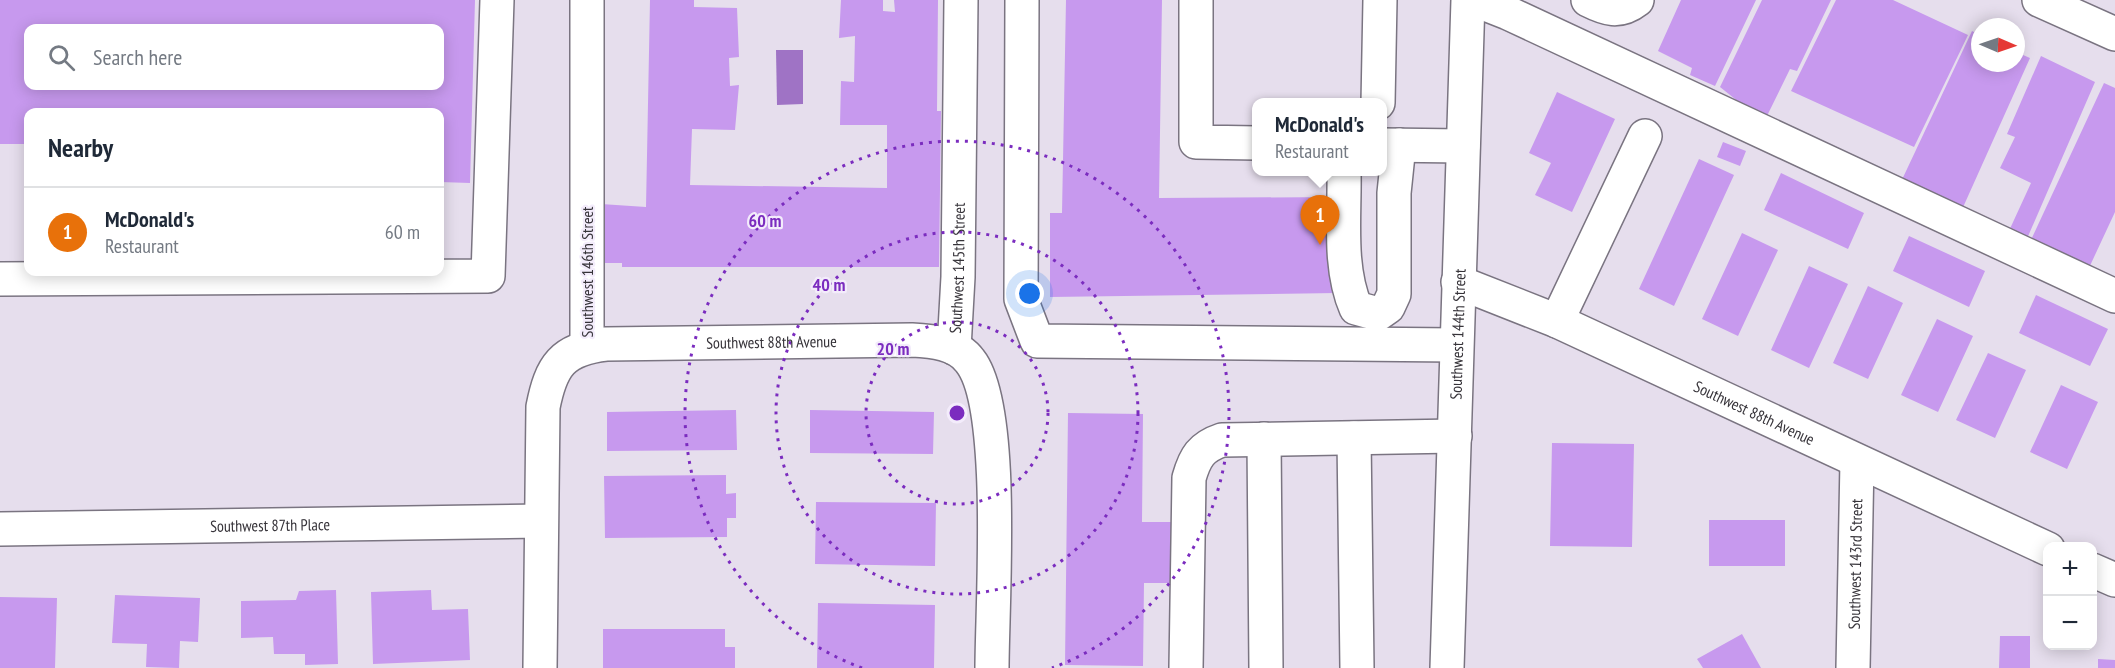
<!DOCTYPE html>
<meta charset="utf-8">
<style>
body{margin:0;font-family:"PT Sans Narrow",sans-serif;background:#f2f2f3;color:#1f2937}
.controls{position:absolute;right:18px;bottom:18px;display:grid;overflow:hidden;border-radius:12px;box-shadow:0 3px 15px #0003}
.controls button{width:54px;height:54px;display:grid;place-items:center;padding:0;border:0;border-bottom:2px solid #e0e1e3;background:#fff;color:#1f2937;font:30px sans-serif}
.compass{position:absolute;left:1971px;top:18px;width:54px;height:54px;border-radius:50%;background:#fff;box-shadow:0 3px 15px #0003;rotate:92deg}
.you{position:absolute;left:1030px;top:294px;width:21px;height:21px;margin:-15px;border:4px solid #fff;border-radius:50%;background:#1a73e8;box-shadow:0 0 0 9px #1a73e833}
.badge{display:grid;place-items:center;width:39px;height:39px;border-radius:50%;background:#2563eb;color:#fff;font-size:20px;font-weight:700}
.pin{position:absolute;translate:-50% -50px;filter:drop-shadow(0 2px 3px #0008)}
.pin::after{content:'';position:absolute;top:32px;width:21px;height:18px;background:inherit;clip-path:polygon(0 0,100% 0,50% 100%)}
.popup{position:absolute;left:1252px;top:98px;width:135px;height:78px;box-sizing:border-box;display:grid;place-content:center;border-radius:12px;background:#fff;filter:drop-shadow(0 2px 4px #0005);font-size:20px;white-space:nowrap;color:#747a83}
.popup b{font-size:22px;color:#1f2937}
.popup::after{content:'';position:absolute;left:50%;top:100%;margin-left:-12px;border:12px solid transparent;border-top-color:#fff}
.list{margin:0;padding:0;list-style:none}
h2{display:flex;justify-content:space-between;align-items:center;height:78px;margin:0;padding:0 24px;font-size:26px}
h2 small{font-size:20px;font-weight:400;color:#747a83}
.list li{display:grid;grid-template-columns:39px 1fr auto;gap:18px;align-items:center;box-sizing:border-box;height:90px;padding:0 24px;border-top:2px solid #e0e1e3}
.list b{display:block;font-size:22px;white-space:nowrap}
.list p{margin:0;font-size:20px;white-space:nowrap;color:#747a83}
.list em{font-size:20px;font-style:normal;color:#747a83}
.icon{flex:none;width:33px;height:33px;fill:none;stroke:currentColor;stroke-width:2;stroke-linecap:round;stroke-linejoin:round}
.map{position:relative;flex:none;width:2115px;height:668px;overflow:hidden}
.search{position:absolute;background:#fff;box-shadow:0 3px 15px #0003;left:24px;top:24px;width:420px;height:66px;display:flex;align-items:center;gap:15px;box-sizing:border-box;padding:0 21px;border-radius:12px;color:#747a83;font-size:22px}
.panel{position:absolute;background:#fff;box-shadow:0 3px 15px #0003;left:24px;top:108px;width:420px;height:168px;border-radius:12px}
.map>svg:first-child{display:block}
</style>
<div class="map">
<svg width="2115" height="668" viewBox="0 0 2115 668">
<rect width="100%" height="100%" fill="#e6deed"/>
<path fill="#9f73c5" d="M776,50H803V104L777,105Z"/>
<path fill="#c799ee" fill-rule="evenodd" d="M0,0H475L470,183L440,182V112H28V144H0ZM28,28H440V86H28Z
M650,0H694V7L737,8L739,57L729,58L730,86L739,85L735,130L692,129L690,185L887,188V125H840L841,81L854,82L855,36L839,38L841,0H883V11L895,12L894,0H938L937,111H941L939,267H622V263H600L601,204L646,207Z
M1066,0H1162L1159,198L1339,197L1337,293L1050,297V213H1062Z
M1681,0H1756L1715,86L1690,75L1692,68L1658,51Z
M1762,0H1831L1797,71L1790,69L1764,122L1720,87Z
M1836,0H1893L1968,35L1914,147L1791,91Z
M1972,31L1980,35V63H2016V52L2030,58L1960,214L1899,186Z
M2041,56L2095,82L2026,241L2008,233L2031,183L2000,168L2015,137L2007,134Z
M2104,83L2115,88V212L2088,270L2030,242Z
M1557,92L1615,119L1572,212L1535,195L1551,163L1529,153Z
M1723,142L1746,151L1740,166L1717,157Z
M1699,159L1734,175L1674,306L1639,289Z
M1781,173L1864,213L1848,249L1764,210Z
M1742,233L1778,250L1738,336L1702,319Z
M1909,236L1985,271L1969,307L1893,271Z
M1809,266L1848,284L1809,368L1771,350Z
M1868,286L1903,303L1868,379L1833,363Z
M2036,295L2108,329L2090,366L2019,333Z
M1937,319L1973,336L1938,412L1901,395Z
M1988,353L2026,370L1995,438L1956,420Z
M2061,385L2098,402L2067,469L2030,452Z
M736,410L737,450L607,451V412Z
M810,410L934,412L933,454L810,453Z
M1068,413L1143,414L1142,522H1180L1179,583H1144L1143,666L1065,665Z
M1552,443L1634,444L1632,547L1550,546Z
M726,475V494L736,493V518H727V537L605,538L604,476Z
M816,502L936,503L935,566L815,564Z
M1709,520H1785V566H1709Z
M336,590L338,664L305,665V654H274L273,637L241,638V601L296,600L299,591Z
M431,590L432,610L468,609L470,660L373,664L371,592Z
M115,595L200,598L198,642L180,641L179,668L146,667L147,644L112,643Z
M0,597L57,598L55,668H0Z
M818,603L935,605L934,668H817Z
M603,629H725V647H735V668H603Z
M1742,634L1761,668H1703L1697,659Z
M2000,636H2030V668H1999Z
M2098,659L2115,660V668H2098Z"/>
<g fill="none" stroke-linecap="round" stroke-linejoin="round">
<g stroke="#7a7481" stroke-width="36">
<g id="minor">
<path d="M587,0V346"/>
<path d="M1022,0L1021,299L1037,341L1456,345"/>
<path d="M1196,0V142L1257,143"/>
<path d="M1475,0L1508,13L2115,296"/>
<path d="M1588,0C1606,9 1619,14 1637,0"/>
<path d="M2039,0L2115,34"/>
<path d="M1378,103L1380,0"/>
<path d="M1383,145L1463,146"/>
<path d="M1344,172C1345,215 1338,267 1356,308L1378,314L1388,307L1394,294V193L1399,145"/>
<path d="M0,279L488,276L497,0"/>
<path id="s1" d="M1458,282L1557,321L2048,549"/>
<path d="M1557,321L1645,136"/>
<path id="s2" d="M954,348L958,277L961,0"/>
<path d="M1354,438L1357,668"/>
<path d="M1264,439L1266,668"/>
<path id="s3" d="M0,529L541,521"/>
<path d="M2092,570L2115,580"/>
<path id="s4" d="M540,668L543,407C551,366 562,349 606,344L912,340C932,341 957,343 970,361C1006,406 992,604 992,668"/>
<path d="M1186,668L1189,478C1195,457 1201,447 1222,440L1455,436"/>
<path id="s5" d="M1447,668L1468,0"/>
<path id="s6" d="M1853,668L1857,461"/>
</g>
</g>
<use href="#minor" stroke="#fff" stroke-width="33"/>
</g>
<g fill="none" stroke="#7b2cbf" stroke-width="3" stroke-dasharray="3 6">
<circle cx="957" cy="413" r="91"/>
<circle cx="957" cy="413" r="181"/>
<path d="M862 668A272 272 0 1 1 1052 668"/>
</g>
<g text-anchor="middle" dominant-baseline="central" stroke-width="4.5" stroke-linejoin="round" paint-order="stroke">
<g font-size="16" fill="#363339" stroke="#f3ecfb">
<text stroke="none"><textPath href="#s2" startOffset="80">Southwest 145th Street</textPath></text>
<text transform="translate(587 272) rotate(-90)">Southwest 146th Street</text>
<text stroke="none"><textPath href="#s5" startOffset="334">Southwest 144th Street</textPath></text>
<text stroke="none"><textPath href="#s4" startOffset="525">Southwest 88th Avenue</textPath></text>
<text stroke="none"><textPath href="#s1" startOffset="324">Southwest 88th Avenue</textPath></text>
<text stroke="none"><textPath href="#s3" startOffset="270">Southwest 87th Place</textPath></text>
<text stroke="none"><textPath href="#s6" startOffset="104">Southwest 143rd Street</textPath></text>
</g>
</g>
<circle cx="957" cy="413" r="9" fill="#7b2cbf" stroke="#f3ecfb" stroke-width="3"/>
<g font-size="18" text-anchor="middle" font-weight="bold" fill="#7b2cbf" stroke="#f3ecfb" stroke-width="4.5" stroke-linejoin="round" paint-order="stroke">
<text x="765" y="227">60 m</text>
<text x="829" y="291">40 m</text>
<text x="893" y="355">20 m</text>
</g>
</svg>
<div class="controls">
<button>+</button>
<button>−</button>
</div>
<svg class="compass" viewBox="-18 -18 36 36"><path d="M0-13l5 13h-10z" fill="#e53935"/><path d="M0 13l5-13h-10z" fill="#747a83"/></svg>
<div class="you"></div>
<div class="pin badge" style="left:1320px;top:245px;background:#e8710a">1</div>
<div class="popup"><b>McDonald's</b>Restaurant</div>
<div class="search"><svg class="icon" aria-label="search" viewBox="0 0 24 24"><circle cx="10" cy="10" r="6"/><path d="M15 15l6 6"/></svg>Search here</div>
<section class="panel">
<h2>Nearby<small></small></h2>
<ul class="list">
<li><span class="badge" style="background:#e8710a">1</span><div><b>McDonald's</b><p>Restaurant</p></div><em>60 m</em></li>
</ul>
</section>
</div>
